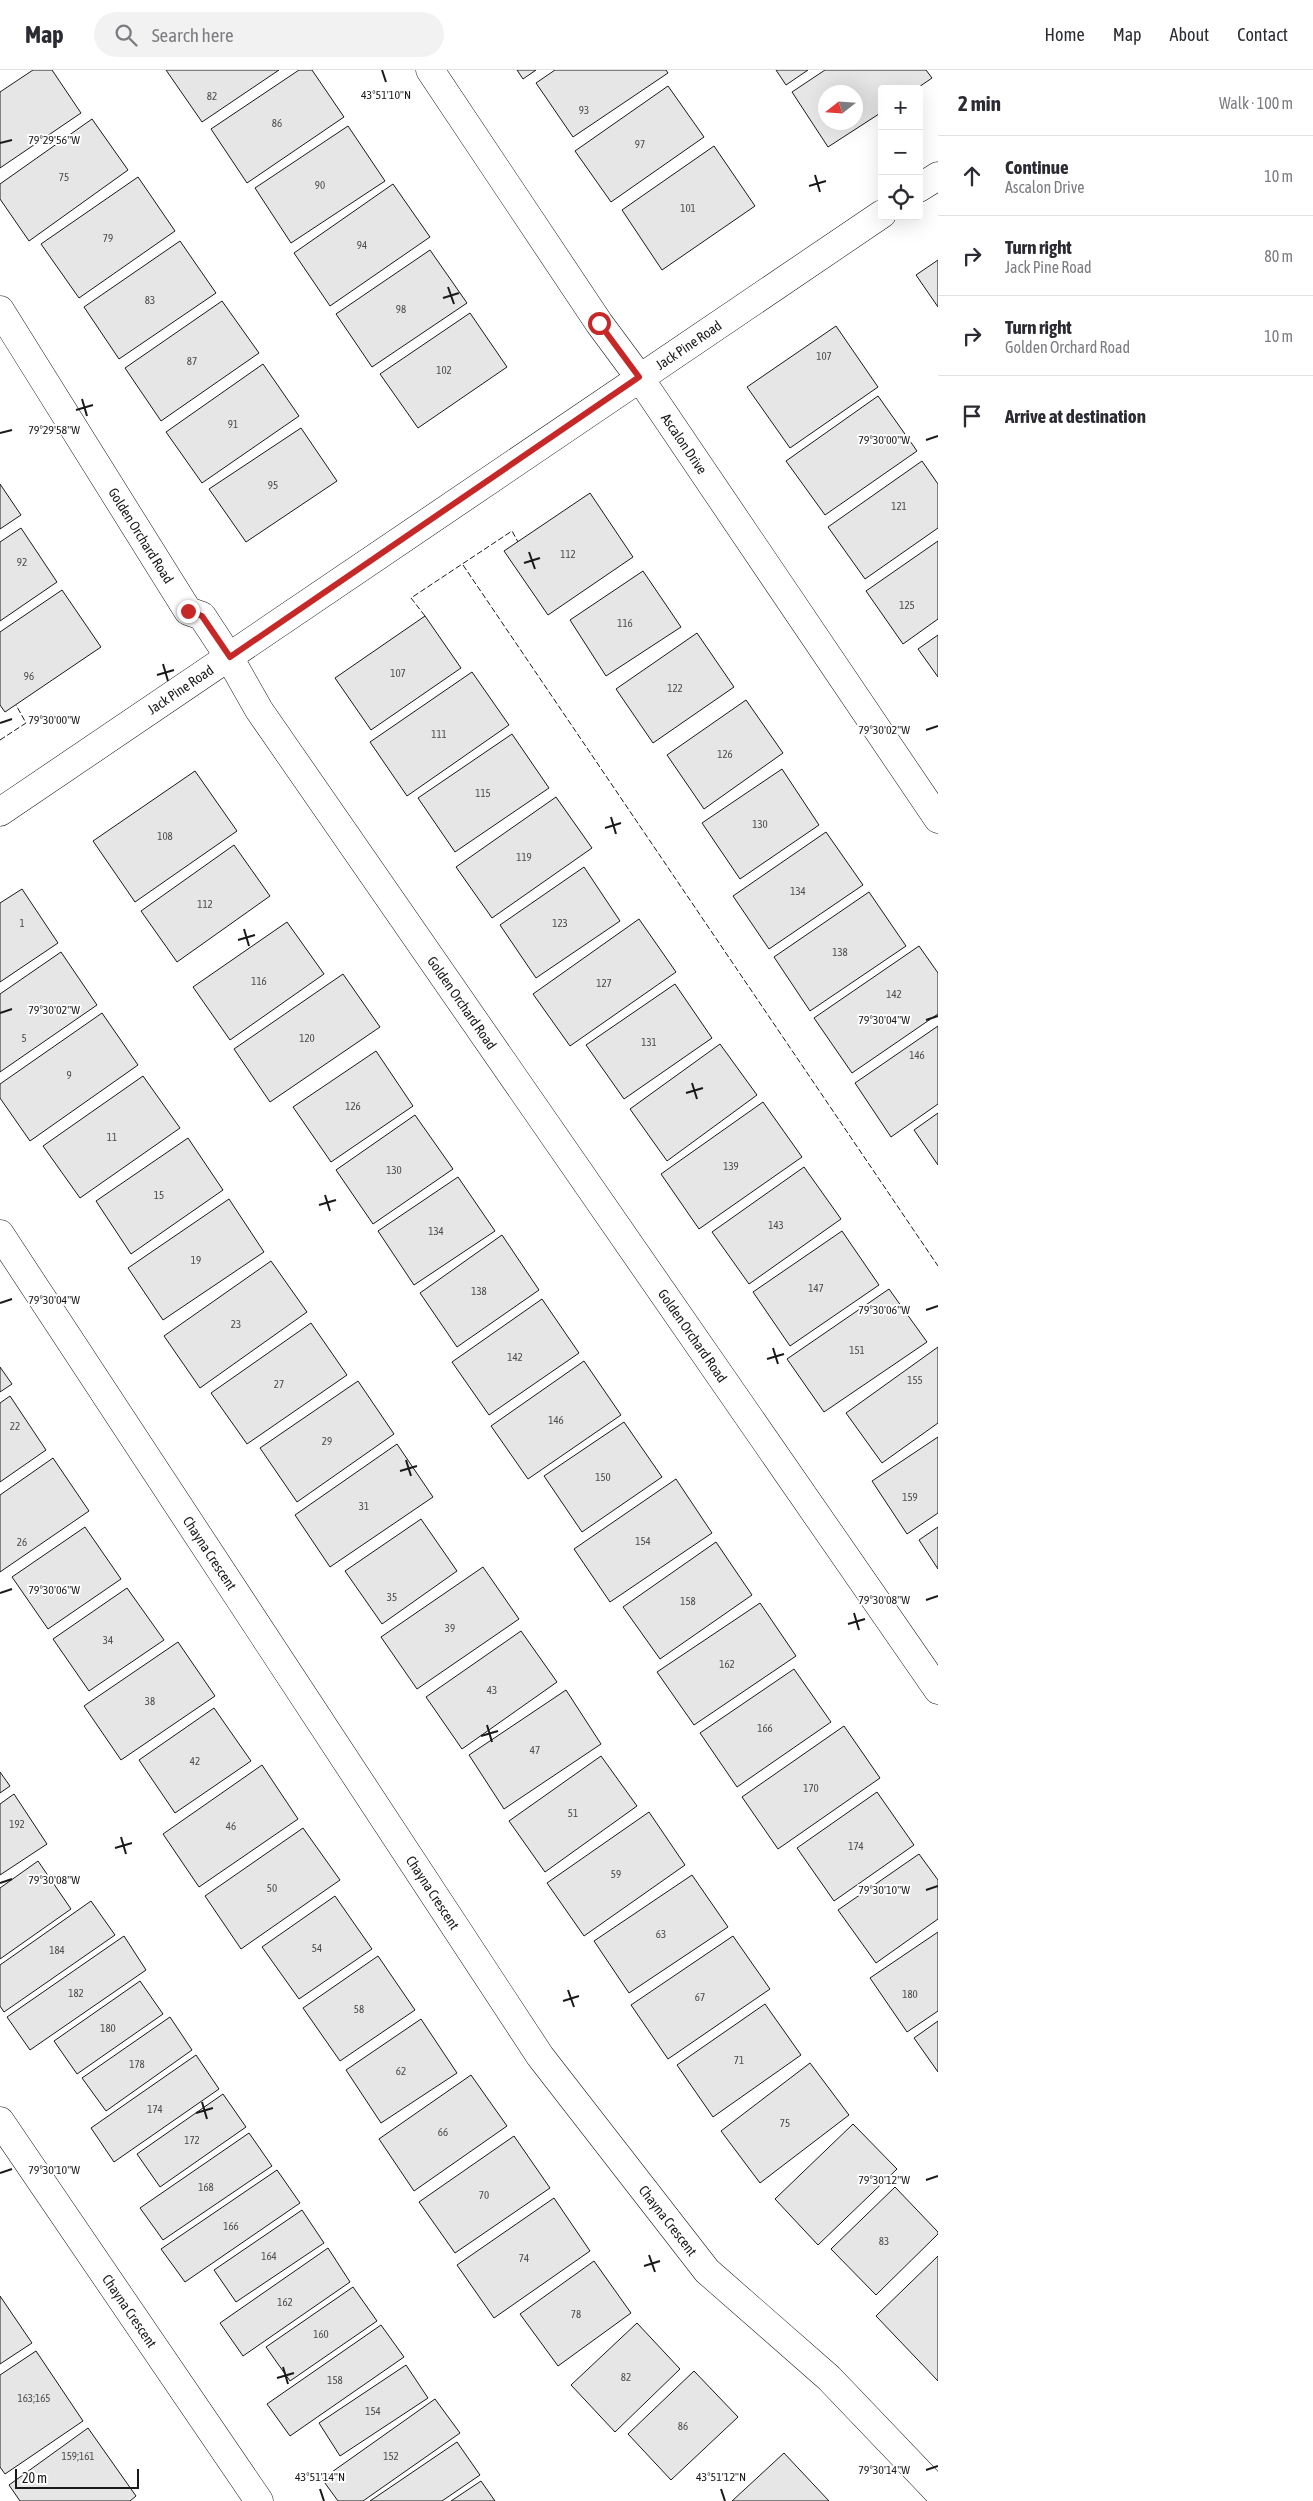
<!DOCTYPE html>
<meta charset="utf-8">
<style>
body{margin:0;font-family:"Asap Condensed",sans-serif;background:#f2f2f3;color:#2b2b33}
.controls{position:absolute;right:15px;top:15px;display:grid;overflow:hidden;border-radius:5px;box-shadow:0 5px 20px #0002}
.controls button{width:45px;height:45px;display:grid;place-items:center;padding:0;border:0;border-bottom:1px solid #e1e1e2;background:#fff;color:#2b2b33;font:25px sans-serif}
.compass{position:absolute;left:818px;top:15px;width:45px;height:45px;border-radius:50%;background:#fff;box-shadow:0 5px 20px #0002;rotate:253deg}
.scale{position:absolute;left:15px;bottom:12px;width:124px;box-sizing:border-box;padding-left:5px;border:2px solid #1a1a1a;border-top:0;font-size:14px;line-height:18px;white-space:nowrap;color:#1a1a1a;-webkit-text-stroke:4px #fff;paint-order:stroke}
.stop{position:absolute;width:15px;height:15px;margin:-11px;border:4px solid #c62828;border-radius:50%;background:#fff}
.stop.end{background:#c62828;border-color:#fff;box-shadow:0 1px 5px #0008}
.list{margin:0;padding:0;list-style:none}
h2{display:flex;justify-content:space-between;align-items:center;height:65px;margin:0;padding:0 20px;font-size:21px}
h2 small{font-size:16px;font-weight:400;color:#7c7c81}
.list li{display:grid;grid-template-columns:32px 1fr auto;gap:15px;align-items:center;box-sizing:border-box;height:80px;padding:0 20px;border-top:1px solid #e1e1e2}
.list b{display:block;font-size:19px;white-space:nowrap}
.list p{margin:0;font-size:16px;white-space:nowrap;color:#7c7c81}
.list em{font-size:16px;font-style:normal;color:#7c7c81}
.icon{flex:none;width:28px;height:28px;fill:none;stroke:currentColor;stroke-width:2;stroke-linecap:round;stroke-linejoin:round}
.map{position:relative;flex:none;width:938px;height:2431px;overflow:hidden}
header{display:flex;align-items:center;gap:30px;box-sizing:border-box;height:70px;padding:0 25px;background:#fff;border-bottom:1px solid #e1e1e2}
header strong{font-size:24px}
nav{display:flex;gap:28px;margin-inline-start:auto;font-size:18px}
.search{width:350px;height:45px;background:#f2f2f3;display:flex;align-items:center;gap:12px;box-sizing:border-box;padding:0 18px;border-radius:28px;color:#7c7c81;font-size:19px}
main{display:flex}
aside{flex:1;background:#fff}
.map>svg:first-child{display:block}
</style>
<header>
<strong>Map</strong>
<div class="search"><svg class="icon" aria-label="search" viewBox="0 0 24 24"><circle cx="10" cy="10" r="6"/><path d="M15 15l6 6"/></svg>Search here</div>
<nav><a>Home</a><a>Map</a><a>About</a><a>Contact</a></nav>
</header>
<main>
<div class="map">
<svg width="938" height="2431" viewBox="0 0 938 2431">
<rect width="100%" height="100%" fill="#fff"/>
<path fill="#e6e6e6" stroke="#1a1a1a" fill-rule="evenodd" d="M33,0H52L81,43L0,98V22Z
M166,0H279L202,52Z
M299,0H312L344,47L247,113L211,59Z
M517,0H536L523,9Z
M555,0H666L668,3L573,67L536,13Z
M776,0H808L786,15Z
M825,0H926L932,8L916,19H882V42L828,77L792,22ZM826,22H856V52H826Z
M668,16L704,67L611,132L575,81Z
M92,49L128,100L29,171L0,129V114Z
M348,56L385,111L291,173L255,118Z
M714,76L755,136L662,200L622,140Z
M138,107L175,161L79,228L41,174Z
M393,114L430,167L330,236L294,183Z
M180,171L216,223L119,289L84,237Z
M430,180L467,233L372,297L336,244Z
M938,190V237L916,205Z
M222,231L259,283L161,351L125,298Z
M470,243L507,297L418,358L380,304Z
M836,256L878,317L790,378L747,317Z
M263,294L299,346L202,413L166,362Z
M878,326L917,381L825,445L786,391Z
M301,358L337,411L246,472L209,419Z
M922,391L938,414V458L865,509L828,457Z
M0,414L21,445L0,459Z
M590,423L633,487L548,545L504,481Z
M21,458L57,512L0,551V472Z
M938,471V549L903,574L866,521Z
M643,501L681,557L606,606L570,550Z
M62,520L101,577L5,642L0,635V562Z
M425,546L461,598L371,660L335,608Z
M697,563L734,617L653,673L616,619Z
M938,565V607L918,579Z
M472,602L509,655L407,726L370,672Z
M746,630L783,683L704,739L667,685Z
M512,664L549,718L455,782L418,728Z
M782,699L819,755L740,809L702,753Z
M195,701L237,761L135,832L93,771Z
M556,727L592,778L492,848L456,797Z
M826,762L863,815L769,879L733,826Z
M234,775L270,826L177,892L141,841Z
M584,797L620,851L536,908L500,855Z
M22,819L58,873L0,912V833Z
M869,822L906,876L810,941L774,887Z
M639,849L676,902L570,976L533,924Z
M287,852L324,904L230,970L193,917Z
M919,876L938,903V944L852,1003L814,948Z
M61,882L97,935L0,1002V924Z
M343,904L380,957L270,1032L234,979Z
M675,914L712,968L624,1029L586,975Z
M102,943L138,995L30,1071L0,1028V1014Z
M938,956V1034L891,1067L855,1013Z
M720,974L757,1025L667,1091L630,1039Z
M376,981L413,1036L331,1092L293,1037Z
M143,1006L180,1058L80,1128L43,1076Z
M763,1032L802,1087L699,1159L661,1104Z
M938,1043V1095L914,1060Z
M415,1045L453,1099L373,1154L336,1100Z
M188,1068L223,1120L131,1184L96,1131Z
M804,1097L841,1149L749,1214L712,1162Z
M458,1107L495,1161L414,1215L378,1161Z
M229,1129L264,1182L163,1250L128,1198Z
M842,1161L879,1215L790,1276L753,1222Z
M502,1165L539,1220L457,1277L420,1223Z
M271,1191L307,1242L200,1318L164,1266Z
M889,1219L927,1272L824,1342L787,1289Z
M542,1229L579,1283L489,1345L452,1292Z
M311,1253L347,1305L247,1374L211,1323Z
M938,1277V1353L882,1393L846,1343Z
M584,1291L621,1345L528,1409L491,1356Z
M0,1297L12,1314L0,1322Z
M358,1311L394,1364L297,1432L260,1378Z
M10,1326L46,1380L0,1412V1333Z
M624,1352L662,1407L582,1462L544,1406Z
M938,1367V1443L907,1464L872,1411Z
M397,1374L433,1427L330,1497L295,1445Z
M53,1388L89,1441L0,1502V1425Z
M676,1409L712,1463L610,1532L574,1479Z
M421,1449L457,1501L382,1554L345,1501Z
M85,1457L121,1509L48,1559L12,1507Z
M938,1457V1499L919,1470Z
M716,1472L752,1525L660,1589L623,1537Z
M483,1497L519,1549L417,1619L381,1567Z
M127,1518L164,1570L89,1621L53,1569Z
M760,1533L796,1586L694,1655L657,1602Z
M521,1561L557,1612L462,1679L426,1627Z
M178,1572L215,1626L121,1690L84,1636Z
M794,1599L831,1652L737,1717L700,1663Z
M566,1620L601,1674L504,1739L469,1685Z
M214,1638L251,1691L175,1743L139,1690Z
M844,1656L880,1708L778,1779L742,1727Z
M601,1686L637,1736L545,1802L509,1751Z
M262,1695L298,1749L199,1817L163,1764Z
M0,1702L10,1716L0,1723Z
M877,1722L914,1775L834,1831L797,1778Z
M14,1724L47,1774L0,1805V1734Z
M649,1742L685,1795L584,1866L547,1813Z
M303,1758L340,1810L241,1879L205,1826Z
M919,1784L938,1810V1849L876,1893L838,1840Z
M38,1791L71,1839L0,1889V1818Z
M692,1805L728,1857L629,1923L594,1871Z
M335,1826L372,1879L299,1929L262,1877Z
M91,1831L115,1865L4,1942L0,1936V1895Z
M938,1862V1941L907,1962L870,1908Z
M124,1866L146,1900L30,1980L7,1947Z
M733,1866L770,1919L668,1989L631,1935Z
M378,1886L415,1940L340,1991L303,1938Z
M140,1911L163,1944L77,2004L54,1971Z
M765,1934L801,1985L713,2047L677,1995Z
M170,1947L192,1980L106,2041L82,2008Z
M421,1949L457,2003L381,2053L346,2000Z
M938,1951V2002L914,1968Z
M196,1985L219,2019L114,2092L91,2058Z
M810,1993L849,2045L760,2113L721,2061Z
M471,2005L507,2056L414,2121L379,2069Z
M223,2024L246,2057L160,2117L137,2084Z
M853,2054L897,2099L818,2175L775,2129Z
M249,2063L272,2096L163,2170L140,2138Z
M514,2066L550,2118L455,2183L419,2132Z
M277,2100L300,2133L185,2212L161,2179Z
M895,2117L938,2162V2164L876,2225L831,2179Z
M554,2128L590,2181L494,2248L457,2195Z
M302,2140L324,2173L236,2232L214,2200Z
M328,2178L350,2212L243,2286L220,2253Z
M938,2186V2311L876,2246Z
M594,2191L631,2243L558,2296L520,2244Z
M353,2217L377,2251L290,2311L266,2277Z
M0,2226L32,2273L0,2294Z
M637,2253L680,2299L615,2362L571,2315Z
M381,2255L404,2287L290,2366L267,2334Z
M36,2281L83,2351L5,2404L0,2397V2305Z
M406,2295L428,2328L340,2386L319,2353Z
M694,2301L738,2347L671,2410L628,2364Z
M435,2329L460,2363L363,2431H338L322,2409Z
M88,2358L136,2426L130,2431H20L9,2415Z
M457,2372L480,2405L442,2431H370Z
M784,2383L829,2431H732Z
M481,2411L495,2431H451Z"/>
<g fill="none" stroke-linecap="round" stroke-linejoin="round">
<g stroke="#1a1a1a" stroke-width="29">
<g id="street">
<path id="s1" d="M430,0L599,253L639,307L938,749"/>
<path d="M919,118L938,106"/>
<path id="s2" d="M0,240L188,541L202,546L229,587L259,640L938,1620"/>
<path id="s3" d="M0,742L882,144"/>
<path id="s4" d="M0,1164L540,1986L707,2201L829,2308L938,2422"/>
<path id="s5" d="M0,2051L259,2431"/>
</g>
</g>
<use href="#street" stroke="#fff" stroke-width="28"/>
<path stroke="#1a1a1a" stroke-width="1" stroke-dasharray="6 2.5" stroke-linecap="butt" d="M463,495L938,1196
M425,546L411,528L512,461L518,472
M0,670L26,653L16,635"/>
</g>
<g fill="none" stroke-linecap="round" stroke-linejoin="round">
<path stroke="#c62828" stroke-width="6" d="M188,541L202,546L230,587L639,307L599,253"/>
</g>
<path fill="none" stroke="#1a1a1a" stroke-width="2" d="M382,0L386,12M0,73L12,70M815,105L820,122M809,116L826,111M448,217L454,234M443,228L459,223M82,329L87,346M76,340L93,335M0,363L12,360M926,370L938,366M529,482L535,499M524,493L540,488M163,594L168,611M157,605L174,600M0,653L12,649M926,660L938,656M611,747L616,764M605,758L621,753M244,859L249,876M238,870L255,865M0,943L12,939M926,950L938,946M692,1013L697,1029M686,1023L703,1018M325,1125L330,1141M319,1135L336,1130M0,1233L12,1229M926,1240L938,1236M773,1278L778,1294M767,1289L784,1284M406,1390L411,1406M400,1401L417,1396M0,1523L12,1519M926,1530L938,1526M854,1543L859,1560M848,1554L865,1549M487,1655L492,1672M481,1666L498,1661M121,1767L126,1784M115,1778L132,1773M0,1813L12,1809M926,1820L938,1816M568,1920L574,1937M563,1931L579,1926M202,2032L207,2049M196,2043L213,2038M0,2103L12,2099M926,2110L938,2106M649,2185L655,2202M644,2196L660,2191M283,2297L288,2314M277,2308L294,2303M926,2400L938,2396M320,2419L324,2431M721,2419L725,2431"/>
<g text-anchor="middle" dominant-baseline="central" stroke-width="4" stroke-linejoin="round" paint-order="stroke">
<g font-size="11" fill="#4d4d4d">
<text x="212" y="26">82</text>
<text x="584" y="40">93</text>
<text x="277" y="53">86</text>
<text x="640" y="74">97</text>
<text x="64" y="107">75</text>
<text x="320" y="115">90</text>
<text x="688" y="138">101</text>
<text x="108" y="168">79</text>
<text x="362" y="175">94</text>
<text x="150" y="230">83</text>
<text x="401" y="239">98</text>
<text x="824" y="286">107</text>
<text x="192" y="291">87</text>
<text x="444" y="300">102</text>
<text x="233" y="354">91</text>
<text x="273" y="415">95</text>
<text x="899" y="436">121</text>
<text x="568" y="484">112</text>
<text x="22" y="492">92</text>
<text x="907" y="535">125</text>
<text x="625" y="553">116</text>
<text x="398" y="603">107</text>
<text x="29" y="606">96</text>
<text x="675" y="618">122</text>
<text x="439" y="664">111</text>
<text x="725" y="684">126</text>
<text x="483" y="723">115</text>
<text x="760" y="754">130</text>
<text x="165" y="766">108</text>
<text x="524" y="787">119</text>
<text x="798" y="821">134</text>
<text x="205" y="834">112</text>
<text x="22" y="853">1</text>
<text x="560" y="853">123</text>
<text x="840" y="882">138</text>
<text x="259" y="911">116</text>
<text x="604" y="913">127</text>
<text x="894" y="924">142</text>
<text x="24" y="968">5</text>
<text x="307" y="968">120</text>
<text x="649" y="972">131</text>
<text x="917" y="985">146</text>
<text x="69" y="1005">9</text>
<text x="353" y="1036">126</text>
<text x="112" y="1067">11</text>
<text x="731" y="1096">139</text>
<text x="394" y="1100">130</text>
<text x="159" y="1125">15</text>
<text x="776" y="1155">143</text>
<text x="436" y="1161">134</text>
<text x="196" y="1190">19</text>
<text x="816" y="1218">147</text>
<text x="479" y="1221">138</text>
<text x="236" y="1254">23</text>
<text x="857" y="1280">151</text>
<text x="515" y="1287">142</text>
<text x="915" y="1310">155</text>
<text x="279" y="1314">27</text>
<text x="556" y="1350">146</text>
<text x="15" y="1356">22</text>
<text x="327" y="1371">29</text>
<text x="603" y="1407">150</text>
<text x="910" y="1427">159</text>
<text x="364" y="1436">31</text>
<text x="643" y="1471">154</text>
<text x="22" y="1472">26</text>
<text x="392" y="1527">35</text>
<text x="688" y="1531">158</text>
<text x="450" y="1558">39</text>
<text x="108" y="1570">34</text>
<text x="727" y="1594">162</text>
<text x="492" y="1620">43</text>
<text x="150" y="1631">38</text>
<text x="765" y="1658">166</text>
<text x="535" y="1680">47</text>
<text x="195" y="1691">42</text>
<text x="811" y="1718">170</text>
<text x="573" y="1743">51</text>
<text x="17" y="1754">192</text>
<text x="231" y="1756">46</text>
<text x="856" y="1776">174</text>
<text x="616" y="1804">59</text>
<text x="272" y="1818">50</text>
<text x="661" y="1864">63</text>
<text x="317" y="1878">54</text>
<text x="57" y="1880">184</text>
<text x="76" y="1923">182</text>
<text x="910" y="1924">180</text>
<text x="700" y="1927">67</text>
<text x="359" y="1939">58</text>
<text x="108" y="1958">180</text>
<text x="739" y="1990">71</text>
<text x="137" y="1994">178</text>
<text x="401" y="2001">62</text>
<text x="155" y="2039">174</text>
<text x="785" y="2053">75</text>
<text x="443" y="2062">66</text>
<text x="192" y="2070">172</text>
<text x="206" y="2117">168</text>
<text x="484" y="2125">70</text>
<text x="231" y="2156">166</text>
<text x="884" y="2171">83</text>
<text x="269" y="2186">164</text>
<text x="524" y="2188">74</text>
<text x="285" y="2232">162</text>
<text x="576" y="2244">78</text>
<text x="321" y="2264">160</text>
<text x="626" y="2307">82</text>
<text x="335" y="2310">158</text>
<text x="34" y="2328">163;165</text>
<text x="373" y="2341">154</text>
<text x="683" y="2356">86</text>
<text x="78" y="2386">159;161</text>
<text x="391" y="2386">152</text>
</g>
<g font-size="14" fill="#1a1a1a" stroke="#fff">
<text stroke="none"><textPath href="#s3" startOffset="832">Jack Pine Road</textPath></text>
<text stroke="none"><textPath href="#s1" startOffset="452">Ascalon Drive</textPath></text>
<text stroke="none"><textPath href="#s2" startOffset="266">Golden Orchard Road</textPath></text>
<text stroke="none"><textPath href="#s3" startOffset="218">Jack Pine Road</textPath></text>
<text stroke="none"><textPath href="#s2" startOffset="836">Golden Orchard Road</textPath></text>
<text stroke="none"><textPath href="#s2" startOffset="1241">Golden Orchard Road</textPath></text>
<text stroke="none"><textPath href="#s4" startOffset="382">Chayna Crescent</textPath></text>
<text stroke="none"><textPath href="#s4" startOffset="788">Chayna Crescent</textPath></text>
<text stroke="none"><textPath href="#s4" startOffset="1192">Chayna Crescent</textPath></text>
<text stroke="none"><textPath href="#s5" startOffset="230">Chayna Crescent</textPath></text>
</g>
</g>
<g font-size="12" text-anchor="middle" fill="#1a1a1a" stroke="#fff" stroke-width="4" stroke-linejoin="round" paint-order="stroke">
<text x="386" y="29">43°51'10"N</text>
<text x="54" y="74">79°29'56"W</text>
<text x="54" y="364">79°29'58"W</text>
<text x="884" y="374">79°30'00"W</text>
<text x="54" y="654">79°30'00"W</text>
<text x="884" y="664">79°30'02"W</text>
<text x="54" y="944">79°30'02"W</text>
<text x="884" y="954">79°30'04"W</text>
<text x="54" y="1234">79°30'04"W</text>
<text x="884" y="1244">79°30'06"W</text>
<text x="54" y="1524">79°30'06"W</text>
<text x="884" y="1534">79°30'08"W</text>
<text x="54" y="1814">79°30'08"W</text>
<text x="884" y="1824">79°30'10"W</text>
<text x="54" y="2104">79°30'10"W</text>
<text x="884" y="2114">79°30'12"W</text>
<text x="884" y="2404">79°30'14"W</text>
<text x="320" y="2411">43°51'14"N</text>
<text x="721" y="2411">43°51'12"N</text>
</g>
</svg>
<div class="controls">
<button>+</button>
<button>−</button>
<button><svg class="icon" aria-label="locate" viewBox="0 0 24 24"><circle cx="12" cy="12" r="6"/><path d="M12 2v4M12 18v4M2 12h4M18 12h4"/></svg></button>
</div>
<svg class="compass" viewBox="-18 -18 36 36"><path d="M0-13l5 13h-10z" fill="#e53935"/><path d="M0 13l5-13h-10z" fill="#7c7c81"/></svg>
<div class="scale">20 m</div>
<div class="stop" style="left:599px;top:253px"></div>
<div class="stop end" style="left:188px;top:541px"></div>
</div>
<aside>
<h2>2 min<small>Walk · 100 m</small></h2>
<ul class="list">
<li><svg class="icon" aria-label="ahead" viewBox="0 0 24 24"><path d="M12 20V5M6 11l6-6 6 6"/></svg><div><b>Continue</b><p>Ascalon Drive</p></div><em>10 m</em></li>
<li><svg class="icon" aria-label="right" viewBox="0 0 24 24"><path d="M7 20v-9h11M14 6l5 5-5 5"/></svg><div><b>Turn right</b><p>Jack Pine Road</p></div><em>80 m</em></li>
<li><svg class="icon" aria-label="right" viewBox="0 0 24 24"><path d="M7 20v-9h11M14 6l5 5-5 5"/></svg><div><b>Turn right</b><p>Golden Orchard Road</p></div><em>10 m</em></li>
<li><svg class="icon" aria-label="arrive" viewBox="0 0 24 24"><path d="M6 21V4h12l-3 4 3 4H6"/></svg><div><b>Arrive at destination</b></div></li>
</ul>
</aside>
</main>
